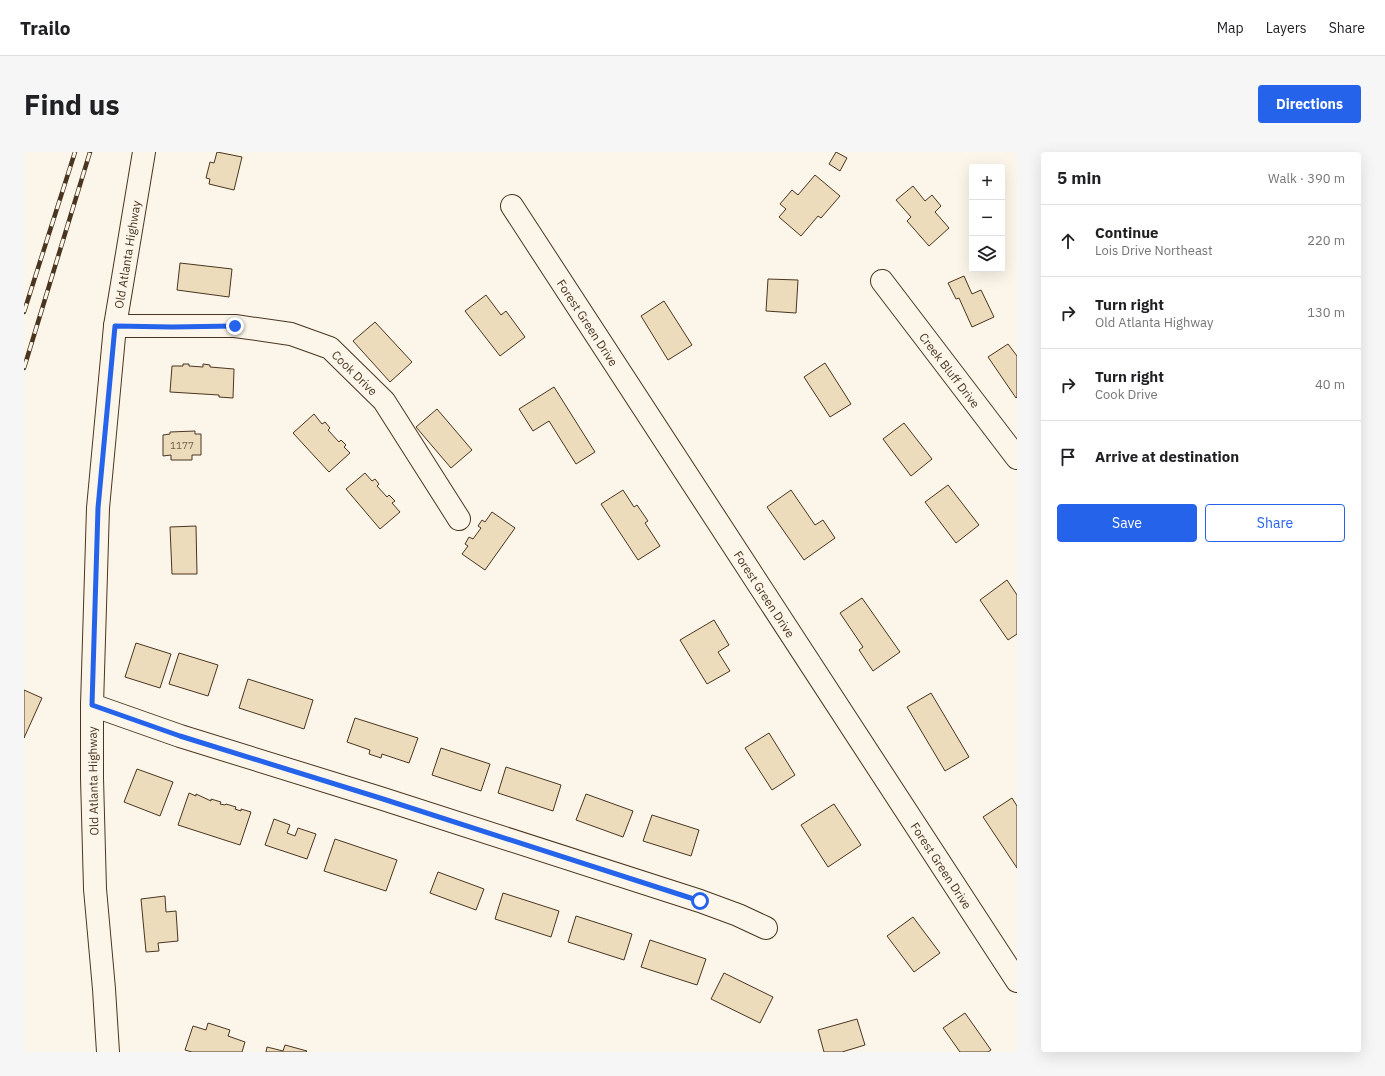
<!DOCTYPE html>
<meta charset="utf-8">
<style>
body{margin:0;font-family:"IBM Plex Sans",sans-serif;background:#f6f6f6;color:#202124}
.controls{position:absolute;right:12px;top:12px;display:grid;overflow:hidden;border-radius:4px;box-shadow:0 4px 16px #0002}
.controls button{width:36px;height:36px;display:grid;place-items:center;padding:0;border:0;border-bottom:1px solid #e0e0e0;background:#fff;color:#202124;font:20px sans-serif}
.stop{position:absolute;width:12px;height:12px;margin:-9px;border:3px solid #2563eb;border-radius:50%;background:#fff}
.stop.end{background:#2563eb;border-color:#fff;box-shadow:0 1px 4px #0008}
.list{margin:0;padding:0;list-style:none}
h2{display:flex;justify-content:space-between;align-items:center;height:52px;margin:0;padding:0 16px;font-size:17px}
h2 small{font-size:13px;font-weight:400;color:#757577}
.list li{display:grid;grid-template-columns:26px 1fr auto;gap:12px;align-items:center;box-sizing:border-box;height:72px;padding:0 16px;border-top:1px solid #e0e0e0}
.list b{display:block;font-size:15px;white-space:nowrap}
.list p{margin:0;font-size:13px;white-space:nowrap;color:#757577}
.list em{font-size:13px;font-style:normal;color:#757577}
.actions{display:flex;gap:8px;padding:12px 16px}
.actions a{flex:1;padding:9px 0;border:1px solid #2563eb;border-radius:4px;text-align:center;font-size:14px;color:#2563eb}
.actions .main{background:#2563eb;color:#fff}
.icon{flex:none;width:22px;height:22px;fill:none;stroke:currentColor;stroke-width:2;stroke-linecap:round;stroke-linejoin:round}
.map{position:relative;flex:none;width:993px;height:900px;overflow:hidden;border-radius:4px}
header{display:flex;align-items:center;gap:24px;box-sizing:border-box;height:56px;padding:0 20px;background:#fff;border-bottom:1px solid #e0e0e0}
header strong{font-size:19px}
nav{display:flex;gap:22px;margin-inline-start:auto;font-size:14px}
.intro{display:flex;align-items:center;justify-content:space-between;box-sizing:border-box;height:96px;padding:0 24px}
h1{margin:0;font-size:28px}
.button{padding:10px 18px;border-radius:4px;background:#2563eb;color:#fff;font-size:14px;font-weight:700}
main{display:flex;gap:24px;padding:0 24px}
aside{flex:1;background:#fff;border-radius:4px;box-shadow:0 4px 16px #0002}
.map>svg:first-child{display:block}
</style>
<header>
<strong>Trailo</strong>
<nav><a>Map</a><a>Layers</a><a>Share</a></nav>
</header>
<div class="intro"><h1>Find us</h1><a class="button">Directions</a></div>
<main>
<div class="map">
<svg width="993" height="900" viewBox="0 0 993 900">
<rect width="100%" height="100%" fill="#fbf6e9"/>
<path fill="#ecdcbc" stroke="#4a3520" d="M193,0L218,5L210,38L185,32L186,27L182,26L186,10L190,11Z
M812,0L823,6L816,19L805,12Z
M791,23L816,44L797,66L794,64L777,84L755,65L762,57L756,52L768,38L774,43Z
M889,34L901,49L908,43L917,54L911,60L925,76L905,94L883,69L887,65L872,48Z
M156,111L208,117L205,145L153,138Z
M940,124L948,142L957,138L970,165L948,175L935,146L932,147L924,131Z
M744,127L774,128L772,161L742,159Z
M462,143L477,163L482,159L501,185L476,204L441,159Z
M640,149L668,193L644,208L617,164Z
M351,170L388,210L366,230L329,189Z
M984,192L993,204V245L992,246L964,205Z
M801,211L827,252L806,265L780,225Z
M159,212H165V214L179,215V212L186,213V215L210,217L209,246L195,245V243L146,240L148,214H159Z
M530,235L571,300L552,312L525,269L509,279L495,257Z
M413,257L448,298L427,316L392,275Z
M290,262L298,272L301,270L306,276L304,278L315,290L317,288L322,293L320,295L326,301L305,320L269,281Z
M880,271L908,307L887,324L859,287Z
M171,279V282H177V303H168V308H147V303L139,304V283L146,282V280Z
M341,321L348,329L351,327L355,332L353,334L363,345L365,343L371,349L368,351L376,360L356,377L322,337Z
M924,333L955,373L932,391L901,350Z
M599,338L610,355L613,353L624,369L621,371L636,394L614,408L577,352Z
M767,338L791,373L799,368L811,386L780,408L743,355Z
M468,360L491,376L461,418L438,402L444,394L441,392L445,385L449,387L457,376L454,374L458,368L461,370Z
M172,374L173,422H148L146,375Z
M983,428L993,443V482L984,488L956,448Z
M838,446L876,500L849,519L835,498L839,495L816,461Z
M690,468L705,493L694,500L706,519L683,532L656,488Z
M112,491L147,502L136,536L101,525Z
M155,501L194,513L184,544L145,532Z
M224,527L289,548L280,577L215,556Z
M0,538L18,546L0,586Z
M907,541L945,605L921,619L883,555Z
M331,566L394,586L385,611L358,602L357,606L345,602L346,598L323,590Z
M745,581L771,623L748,638L721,596Z
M417,596L466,612L457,639L408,623Z
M482,615L537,633L529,659L474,641Z
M113,617L149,630L136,664L100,650Z
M165,641L172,644V642L187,649V647L197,650L196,652L201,653L202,652L212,655L211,657L217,659V657L227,660L216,693L154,673Z
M562,642L609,659L599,685L552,668Z
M988,646L993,654V716L959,665Z
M810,652L837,693L804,715L777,673Z
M628,663L675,678L667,704L619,689Z
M250,667L266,673L263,681L271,684L274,676L292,682L283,707L241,693Z
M311,687L373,708L362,739L300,719Z
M414,720L460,737L452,758L406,741Z
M479,741L535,759L527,785L471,767Z
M141,744L142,760L152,759L154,789L134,791L135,799L122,800L117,747Z
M552,764L608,782L600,808L544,790Z
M889,765L916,801L890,820L863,784Z
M626,788L682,807L673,833L617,815Z
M700,821L749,845L736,871L687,847Z
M941,861L967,898L964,900H936L919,876Z
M833,867L841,893L818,900H800L794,878Z
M184,871L206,878L204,884L221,890L218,900H168L161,898L169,874L182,878Z
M261,893L283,899L282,900H242L243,895L259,899Z"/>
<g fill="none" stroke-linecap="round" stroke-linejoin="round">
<g stroke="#4a3520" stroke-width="24">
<g id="minor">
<path id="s1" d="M488,54L993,829"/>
<path id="s2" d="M858,129L993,306"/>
<path id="s3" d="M91,174H211L267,182L306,196L360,249L435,367"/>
<path d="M68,553L156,584L356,646L676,749L714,763L742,776"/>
<path id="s4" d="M84,900L80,837L71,737L68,626V553L74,356L91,174L120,0"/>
</g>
</g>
<use href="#minor" stroke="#fbf6e9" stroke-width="22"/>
<g stroke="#4a3520" stroke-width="4.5">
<path id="rail" d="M0,160L51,0
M0,216L66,0"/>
</g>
<use href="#rail" stroke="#fbf6e9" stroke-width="3" stroke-dasharray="9" stroke-linecap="butt"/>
</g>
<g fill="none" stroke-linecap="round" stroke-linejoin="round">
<path stroke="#2563eb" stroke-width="5" d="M211,174L148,175L91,174L74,356L68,553L156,584L356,646L676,749"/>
</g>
<g text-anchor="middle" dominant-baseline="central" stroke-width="3" stroke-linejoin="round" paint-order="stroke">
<g font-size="10" fill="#725f47">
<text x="158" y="293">1177</text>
</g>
<g font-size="12" fill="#4a3520" stroke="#fbf6e9">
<text stroke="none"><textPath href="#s4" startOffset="800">Old Atlanta Highway</textPath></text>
<text stroke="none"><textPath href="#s1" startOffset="139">Forest Green Drive</textPath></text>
<text stroke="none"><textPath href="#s2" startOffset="112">Creek Bluff Drive</textPath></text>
<text stroke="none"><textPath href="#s3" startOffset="253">Cook Drive</textPath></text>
<text stroke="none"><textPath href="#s1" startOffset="463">Forest Green Drive</textPath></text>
<text transform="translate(69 629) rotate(-91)">Old Atlanta Highway</text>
<text stroke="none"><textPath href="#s1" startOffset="787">Forest Green Drive</textPath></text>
</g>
</g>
</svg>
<div class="controls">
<button>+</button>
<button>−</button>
<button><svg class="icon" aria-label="layers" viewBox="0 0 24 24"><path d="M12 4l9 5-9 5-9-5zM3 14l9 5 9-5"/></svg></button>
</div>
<div class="stop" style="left:676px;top:749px"></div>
<div class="stop end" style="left:211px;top:174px"></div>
</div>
<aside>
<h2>5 min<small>Walk · 390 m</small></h2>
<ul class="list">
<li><svg class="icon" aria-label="ahead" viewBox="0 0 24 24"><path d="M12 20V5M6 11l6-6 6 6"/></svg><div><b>Continue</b><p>Lois Drive Northeast</p></div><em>220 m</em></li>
<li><svg class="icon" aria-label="right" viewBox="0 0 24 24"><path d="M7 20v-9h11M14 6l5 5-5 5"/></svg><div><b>Turn right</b><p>Old Atlanta Highway</p></div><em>130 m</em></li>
<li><svg class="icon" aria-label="right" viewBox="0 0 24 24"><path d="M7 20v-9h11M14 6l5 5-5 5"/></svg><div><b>Turn right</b><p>Cook Drive</p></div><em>40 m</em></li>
<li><svg class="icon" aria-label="arrive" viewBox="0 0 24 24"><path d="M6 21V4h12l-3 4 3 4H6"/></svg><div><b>Arrive at destination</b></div></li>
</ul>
<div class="actions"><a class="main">Save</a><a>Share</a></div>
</aside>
</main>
